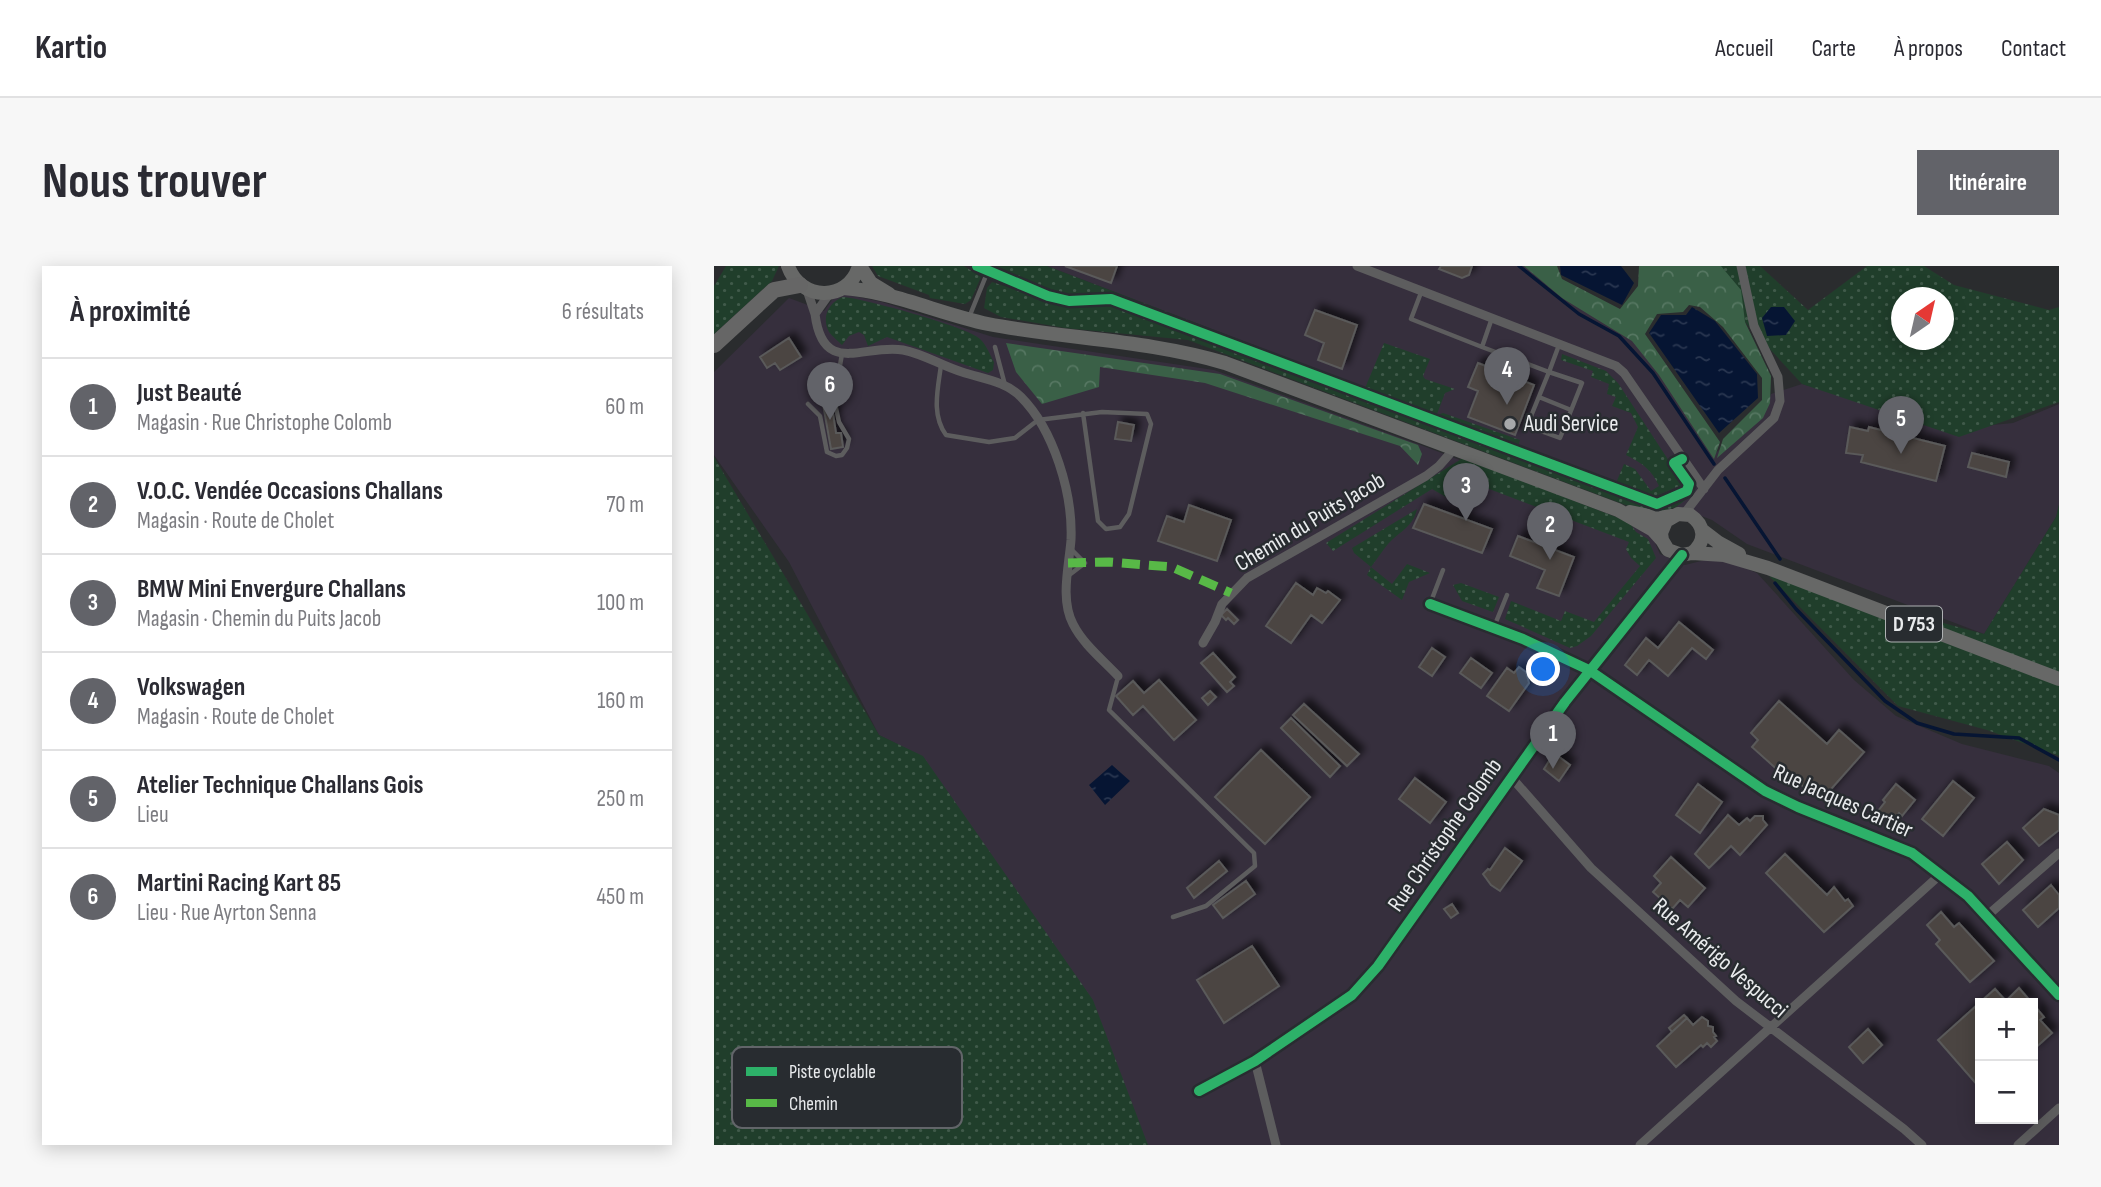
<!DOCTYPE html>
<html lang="fr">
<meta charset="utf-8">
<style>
body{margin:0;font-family:"Sofia Sans Condensed",sans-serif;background:#f7f7f7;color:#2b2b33}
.controls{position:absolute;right:21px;bottom:21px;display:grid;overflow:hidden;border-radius:0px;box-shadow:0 4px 18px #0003}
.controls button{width:63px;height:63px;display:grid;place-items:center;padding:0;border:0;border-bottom:2px solid #e1e1e2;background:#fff;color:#2b2b33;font:35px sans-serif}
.compass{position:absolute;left:1177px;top:21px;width:63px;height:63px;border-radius:50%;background:#fff;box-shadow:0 4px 18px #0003;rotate:34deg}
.you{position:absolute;left:830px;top:404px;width:24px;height:24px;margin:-18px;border:5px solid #fff;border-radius:50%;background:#1a73e8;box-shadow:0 0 0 10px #1a73e833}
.badge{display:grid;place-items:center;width:46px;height:46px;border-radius:50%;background:#626369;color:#fff;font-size:23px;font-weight:700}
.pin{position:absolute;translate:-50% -58px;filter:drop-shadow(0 2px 4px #0008)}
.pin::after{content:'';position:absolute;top:37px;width:24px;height:21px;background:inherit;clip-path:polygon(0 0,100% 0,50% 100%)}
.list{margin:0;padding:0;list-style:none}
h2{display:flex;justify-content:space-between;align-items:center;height:91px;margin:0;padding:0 28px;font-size:30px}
h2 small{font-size:23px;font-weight:400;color:#7c7c81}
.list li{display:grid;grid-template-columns:46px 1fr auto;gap:21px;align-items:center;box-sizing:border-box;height:98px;padding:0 28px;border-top:2px solid #e1e1e2}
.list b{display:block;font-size:26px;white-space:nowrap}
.list p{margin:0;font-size:23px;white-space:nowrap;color:#7c7c81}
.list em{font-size:23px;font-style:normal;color:#7c7c81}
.map{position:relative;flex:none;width:1345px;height:879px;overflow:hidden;border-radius:0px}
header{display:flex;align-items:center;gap:42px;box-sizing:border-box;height:98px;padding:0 35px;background:#fff;border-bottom:2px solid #e1e1e2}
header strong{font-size:33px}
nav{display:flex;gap:38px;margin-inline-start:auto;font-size:24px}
.intro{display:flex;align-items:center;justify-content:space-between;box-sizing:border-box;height:168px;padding:0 42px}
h1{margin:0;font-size:49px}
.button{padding:18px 32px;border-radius:0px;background:#626369;color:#fff;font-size:24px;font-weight:700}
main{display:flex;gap:42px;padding:0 42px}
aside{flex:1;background:#fff;border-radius:0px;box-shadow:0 4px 18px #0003}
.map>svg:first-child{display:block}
</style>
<header>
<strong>Kartio</strong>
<nav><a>Accueil</a><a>Carte</a><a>À propos</a><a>Contact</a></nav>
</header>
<div class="intro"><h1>Nous trouver</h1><a class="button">Itinéraire</a></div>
<main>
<aside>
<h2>À proximité<small>6 résultats</small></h2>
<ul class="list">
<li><span class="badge">1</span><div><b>Just Beauté</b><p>Magasin · Rue Christophe Colomb</p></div><em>60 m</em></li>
<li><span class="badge">2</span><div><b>V.O.C. Vendée Occasions Challans</b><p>Magasin · Route de Cholet</p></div><em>70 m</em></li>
<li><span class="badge">3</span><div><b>BMW Mini Envergure Challans</b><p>Magasin · Chemin du Puits Jacob</p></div><em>100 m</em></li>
<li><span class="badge">4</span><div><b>Volkswagen</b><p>Magasin · Route de Cholet</p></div><em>160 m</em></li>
<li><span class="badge">5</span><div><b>Atelier Technique Challans Gois</b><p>Lieu</p></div><em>250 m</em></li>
<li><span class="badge">6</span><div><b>Martini Racing Kart 85</b><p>Lieu · Rue Ayrton Senna</p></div><em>450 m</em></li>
</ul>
</aside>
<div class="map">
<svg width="1345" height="879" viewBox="0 0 1345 879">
<defs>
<pattern id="green-dots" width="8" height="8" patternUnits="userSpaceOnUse" patternTransform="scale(1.75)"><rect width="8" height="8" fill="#203e2b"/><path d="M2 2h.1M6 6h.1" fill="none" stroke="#405a4a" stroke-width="1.8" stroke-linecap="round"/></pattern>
<pattern id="forest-crowns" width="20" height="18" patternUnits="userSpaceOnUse" patternTransform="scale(1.75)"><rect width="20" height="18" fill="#3a6047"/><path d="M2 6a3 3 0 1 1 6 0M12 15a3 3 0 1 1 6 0" fill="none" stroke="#567762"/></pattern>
<pattern id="water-ripples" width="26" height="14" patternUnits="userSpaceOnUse" patternTransform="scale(1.75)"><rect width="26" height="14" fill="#061533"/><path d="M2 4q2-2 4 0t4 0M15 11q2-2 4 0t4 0" fill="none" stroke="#2a3751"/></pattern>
<filter id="shadow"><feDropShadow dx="5.5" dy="-5.5" stdDeviation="3.5" flood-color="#0009"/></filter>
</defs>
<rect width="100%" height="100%" fill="#2a2c2e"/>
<path fill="#362f3d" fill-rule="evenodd" d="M333,0H814L922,71L1000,188L1044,153L1057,128L1088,118L1248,162L1299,157L1345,138V239L1342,251L1270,368L1033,278L998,254Z
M130,28L168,36L279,71L500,104L712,181L924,262L938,270L946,288L971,299L995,293L1016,296L1043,307L1140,414L1182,450L1248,478L1335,500L1345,507V879H431L209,491L165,469L75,296L0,189V106L75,32L110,45L120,31ZM1266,737H1319V853H1266Z"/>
<path fill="url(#green-dots)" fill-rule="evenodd" d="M12,0H65L58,15L0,68V20Z
M158,0H250L267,11L257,34L251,38L216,32L215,29L164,10Z
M277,0H333L651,122L670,77L716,93L709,110L711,113L741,123L731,127L723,148L688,136L723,149L729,147L806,174L804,180L902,217L910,198L921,203L937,225L945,220C938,204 928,197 912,189L924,161L917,147L898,140L902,131L893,128L895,118L877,111L879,105L847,94L848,88L892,105L904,117L970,218L939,231L968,220L970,224L941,234L410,33C392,29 373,33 355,29C329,25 302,10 277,0Z
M935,0H1046L1094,44L1153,0H1210L1240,19L1335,44L1345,41V136L1245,171L1088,118L1031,56ZM1188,32H1230V74H1188Z
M278,16L349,39L386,36L403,39L889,223L943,241L974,231C959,247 946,246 925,244L474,74L351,62L287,51L270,42L273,22Z
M129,31C147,32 255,61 266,73C272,78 276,89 280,96L279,104L274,107L173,71L154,80L150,69L145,66L135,70L128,79C124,75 118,70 115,66C107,51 115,36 129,31Z
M0,191L165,469L209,490L379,734L434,879H0Z
M749,192L915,256L922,266L934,273L942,292L877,370L863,380L856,382L791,353L797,335L847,355L851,345L880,356L926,300L917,292L912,283L915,276L749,213L737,220L732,231L718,223L619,285L612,277Z
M1345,239V490L1273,464L1184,440L1055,310L1270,368L1342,251Z
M703,243C699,261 686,265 674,278C668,285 663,293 657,301L678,318L693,298L716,307L695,316L688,334L653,309L657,301L640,287L638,282Z
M747,317L785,331L779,346L748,335L739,319Z"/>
<path fill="url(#forest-crowns)" d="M810,0H843L848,13L906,43L924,20L925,0H1007L1027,24L1031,56L1057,110L1056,137L1049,152L1003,192L1009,173L1048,134V112L1009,61L986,41L975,39L969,46L943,48L931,68L1006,176L1000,193L945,109L918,75L848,32Z
M292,77L506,108L704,179L708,188L704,199L686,180L491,117L386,101L385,121L328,138L302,106Z"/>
<path fill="url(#water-ripples)" d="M846,0H907L920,17L908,39L847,9Z
M978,41L1001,55L1043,108L1044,132L1005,167L935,67L947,49H972Z
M1057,41H1070L1081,55L1072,69L1053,70L1048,52Z
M398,499L416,515L391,539L375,519Z"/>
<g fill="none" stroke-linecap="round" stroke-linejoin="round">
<path stroke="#061533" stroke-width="3.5" d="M805,0L865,48L905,70L939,107L1000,198
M1011,212L1066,293
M1061,317L1082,343L1171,435L1203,457L1240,468L1305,472L1345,494"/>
</g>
<path fill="#4c4442" stroke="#5a5a5a" stroke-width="2" filter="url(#shadow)" d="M351,0H403L397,17Z
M727,0H758L755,9L748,12L725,3Z
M601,44L643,59L628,103L604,94L610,77L591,69Z
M75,72L87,91L66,104L61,97L53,102L46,91Z
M764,97L820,119L801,169L754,151L764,125L754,121Z
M115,137L118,141L122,167H127L129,181L117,183L109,138Z
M404,156L420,159L417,175L401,173Z
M1136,161L1154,165L1155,161L1231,180L1222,215L1147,196L1149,189L1132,187Z
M1258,187L1295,196L1292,211L1254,201Z
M710,238L778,263L768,287L699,262Z
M475,239L517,254L503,295L444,275L453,250L470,256Z
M804,270L860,291L845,330L823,322L831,304L796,290Z
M582,317L599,329L603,322L612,327L614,325L626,334L608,357L597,349L577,377L552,360Z
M513,343L524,354L520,358L514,352L512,354L507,349Z
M965,356L999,384L992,393L978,382L954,410L935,394L923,409L911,399L932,372L944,382Z
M718,382L731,391L718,410L705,401Z
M499,387L521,411L516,416L520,420L513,426L487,397Z
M757,392L778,407L767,422L746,407Z
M805,401L812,406L815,417L795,445L773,430L793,402L800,407Z
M445,414L482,454L460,474L429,440L419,449L402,430L419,415L430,427Z
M496,425L502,431L494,439L488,432Z
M1065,435L1113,478L1125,464L1150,486L1110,531L1096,519L1092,523L1071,504L1067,507L1038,481L1044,474L1037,467Z
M590,438L645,488L633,500L579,449Z
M577,452L626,500L616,511L567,462Z
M547,484L596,531L551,578L501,531Z
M840,487L856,499L845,515L830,503Z
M701,512L732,536L716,557L685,533Z
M1239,515L1260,532L1229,570L1208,553Z
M984,518L1008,536L986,567L962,549Z
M1182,518L1201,534L1188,550L1185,547L1179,555L1172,549L1165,552L1164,545L1171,536L1169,534Z
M1330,543L1345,549V564L1325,580L1309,562Z
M1014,549L1025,559L1033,552L1036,555L1041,550H1049V554L1053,559L1026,589L1017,580L995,602L981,588Z
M1293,576L1309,594L1285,618L1268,598Z
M791,582L808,595L786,625L777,619L769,608L774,603L776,604Z
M1071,588L1113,629L1120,621L1131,635L1134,633L1139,640L1110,666L1052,607Z
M957,591L991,622L974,641L966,634L958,643L939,626L947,617L940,610Z
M505,595L513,605L480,632L473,622Z
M532,615L541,628L509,652L499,639Z
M1337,619L1345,629V642L1324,661L1309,644Z
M738,638L744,647L737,652L730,643Z
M1227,646L1240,661L1245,657L1280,695L1256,716L1222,678L1226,674L1213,659Z
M538,680L565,720L510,757L483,714Z
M1305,722L1318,737H1266V822L1224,774L1281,723L1292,735Z
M1319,738L1330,751L1326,754L1338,767L1319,784Z
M970,749L973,752L958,766L955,762Z
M988,751L994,755V760L999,761V766L1002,770L1000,771L1003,775L997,781L993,777L989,781L987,779L962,801L943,780L973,752L979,759Z
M1154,763L1168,779L1149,797L1135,781Z"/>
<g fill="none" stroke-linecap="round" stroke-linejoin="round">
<path stroke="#5d5d5e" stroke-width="4.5" d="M708,24L697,53L768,81
M256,49L276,0
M778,52L768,81L835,106L813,160L846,172L868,117L835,106L845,79
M281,81L291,119
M227,99C224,123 217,148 232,169L275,176L301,172L324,154L388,146L433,148L437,158L415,248L406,261L392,263L384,255L369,147
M825,131L857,144
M94,138L106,150L113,186L122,190L128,189L133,182L135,173L125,156L120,133L128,88
M354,310L371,297L357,283
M716,338L729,304
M780,361L793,329
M404,411L395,444L540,587L541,600L492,640L459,651"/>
<path stroke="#5d5d5e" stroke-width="9" d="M643,0L902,100L910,107L990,223
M93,24L101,48L116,27
M101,48C109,112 151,77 189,84C210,88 228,100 248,106C269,113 291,115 307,131C340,164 359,228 357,274C355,300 346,333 359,358C369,378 389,394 404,410
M970,248L1004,204L1060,152L1066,135L1064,111L1040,60L1027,0
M716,338L809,373L875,404L1051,525L1084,541L1198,587L1254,630L1345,729
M489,377L501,356L508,338L533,312L712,210L725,200L740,183
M798,512L877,602L1022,735L1190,863L1208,879
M1274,649L1345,587
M541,795L562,879
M485,825L541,795L638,729L664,700L851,436L968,289
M926,879L1227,608
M1304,879L1345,842"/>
<path stroke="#676867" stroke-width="14" d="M74,0C86,35 134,37 145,0
M146,0L157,17L175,28
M129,22C178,25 226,48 274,58C352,73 435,74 511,97L904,244L939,264L948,274
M916,246L945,252L958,250
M988,264L1005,277L1025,288
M978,287C993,275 991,259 976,249L964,248L952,255L947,267L948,274L954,284L968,289L978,287L1010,289L1054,302L1345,413"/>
<path stroke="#666" stroke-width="16" d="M0,79L60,24L86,19"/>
<path stroke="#58b947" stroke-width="9" stroke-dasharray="18 9" stroke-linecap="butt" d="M354,297L395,296L458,301L517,327"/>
<g stroke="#282c30" stroke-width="15">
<path id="cycleway" d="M263,0L334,30L355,35L397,33L943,238L973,225L975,218L960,197L968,193
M716,338L809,373L875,404L1051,525L1084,541L1198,587L1254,630L1345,729
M485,825L541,795L638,729L664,700L851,436L968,289"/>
</g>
<use href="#cycleway" stroke="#2db169" stroke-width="10"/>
</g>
<circle fill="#a6a8aa" stroke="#282c30" stroke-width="2.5" cx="796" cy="158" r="7"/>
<g text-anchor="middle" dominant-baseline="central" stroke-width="5" stroke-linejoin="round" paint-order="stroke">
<rect fill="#282c30" stroke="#afb2b4" stroke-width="2" x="1172" y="340.5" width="56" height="35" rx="5"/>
<g font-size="21" font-weight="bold" fill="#e9ebed">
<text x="1200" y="358">D 753</text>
</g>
<g font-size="23" fill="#e9ebed" stroke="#282c30" text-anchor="start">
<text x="810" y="158">Audi Service</text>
</g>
<g font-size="23" fill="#e9ebed" stroke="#282c30">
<text transform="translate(596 256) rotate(-31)">Chemin du Puits Jacob</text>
<text transform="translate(1129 535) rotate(24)">Rue Jacques Cartier</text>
<text transform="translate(731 569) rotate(-55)">Rue Christophe Colomb</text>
<text transform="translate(1006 692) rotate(41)">Rue Amérigo Vespucci</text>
</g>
</g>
<rect x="18" y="781" width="230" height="81" rx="10" fill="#282c30" stroke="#626569" stroke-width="2"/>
<rect x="32" y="801" width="31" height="9" fill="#2db169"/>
<rect x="32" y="833" width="31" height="8" fill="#58b947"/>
<g font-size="19" fill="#e9ebed">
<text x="75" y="812">Piste cyclable</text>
<text x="75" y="844">Chemin</text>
</g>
</svg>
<div class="controls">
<button>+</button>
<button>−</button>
</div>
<svg class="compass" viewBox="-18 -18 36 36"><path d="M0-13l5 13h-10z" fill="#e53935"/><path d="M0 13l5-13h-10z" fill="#7c7c81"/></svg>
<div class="you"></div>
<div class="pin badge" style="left:839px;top:503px">1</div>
<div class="pin badge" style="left:836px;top:294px">2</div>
<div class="pin badge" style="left:752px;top:255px">3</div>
<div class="pin badge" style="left:793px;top:139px">4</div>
<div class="pin badge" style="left:1187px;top:188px">5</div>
<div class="pin badge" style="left:116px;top:154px">6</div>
</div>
</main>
